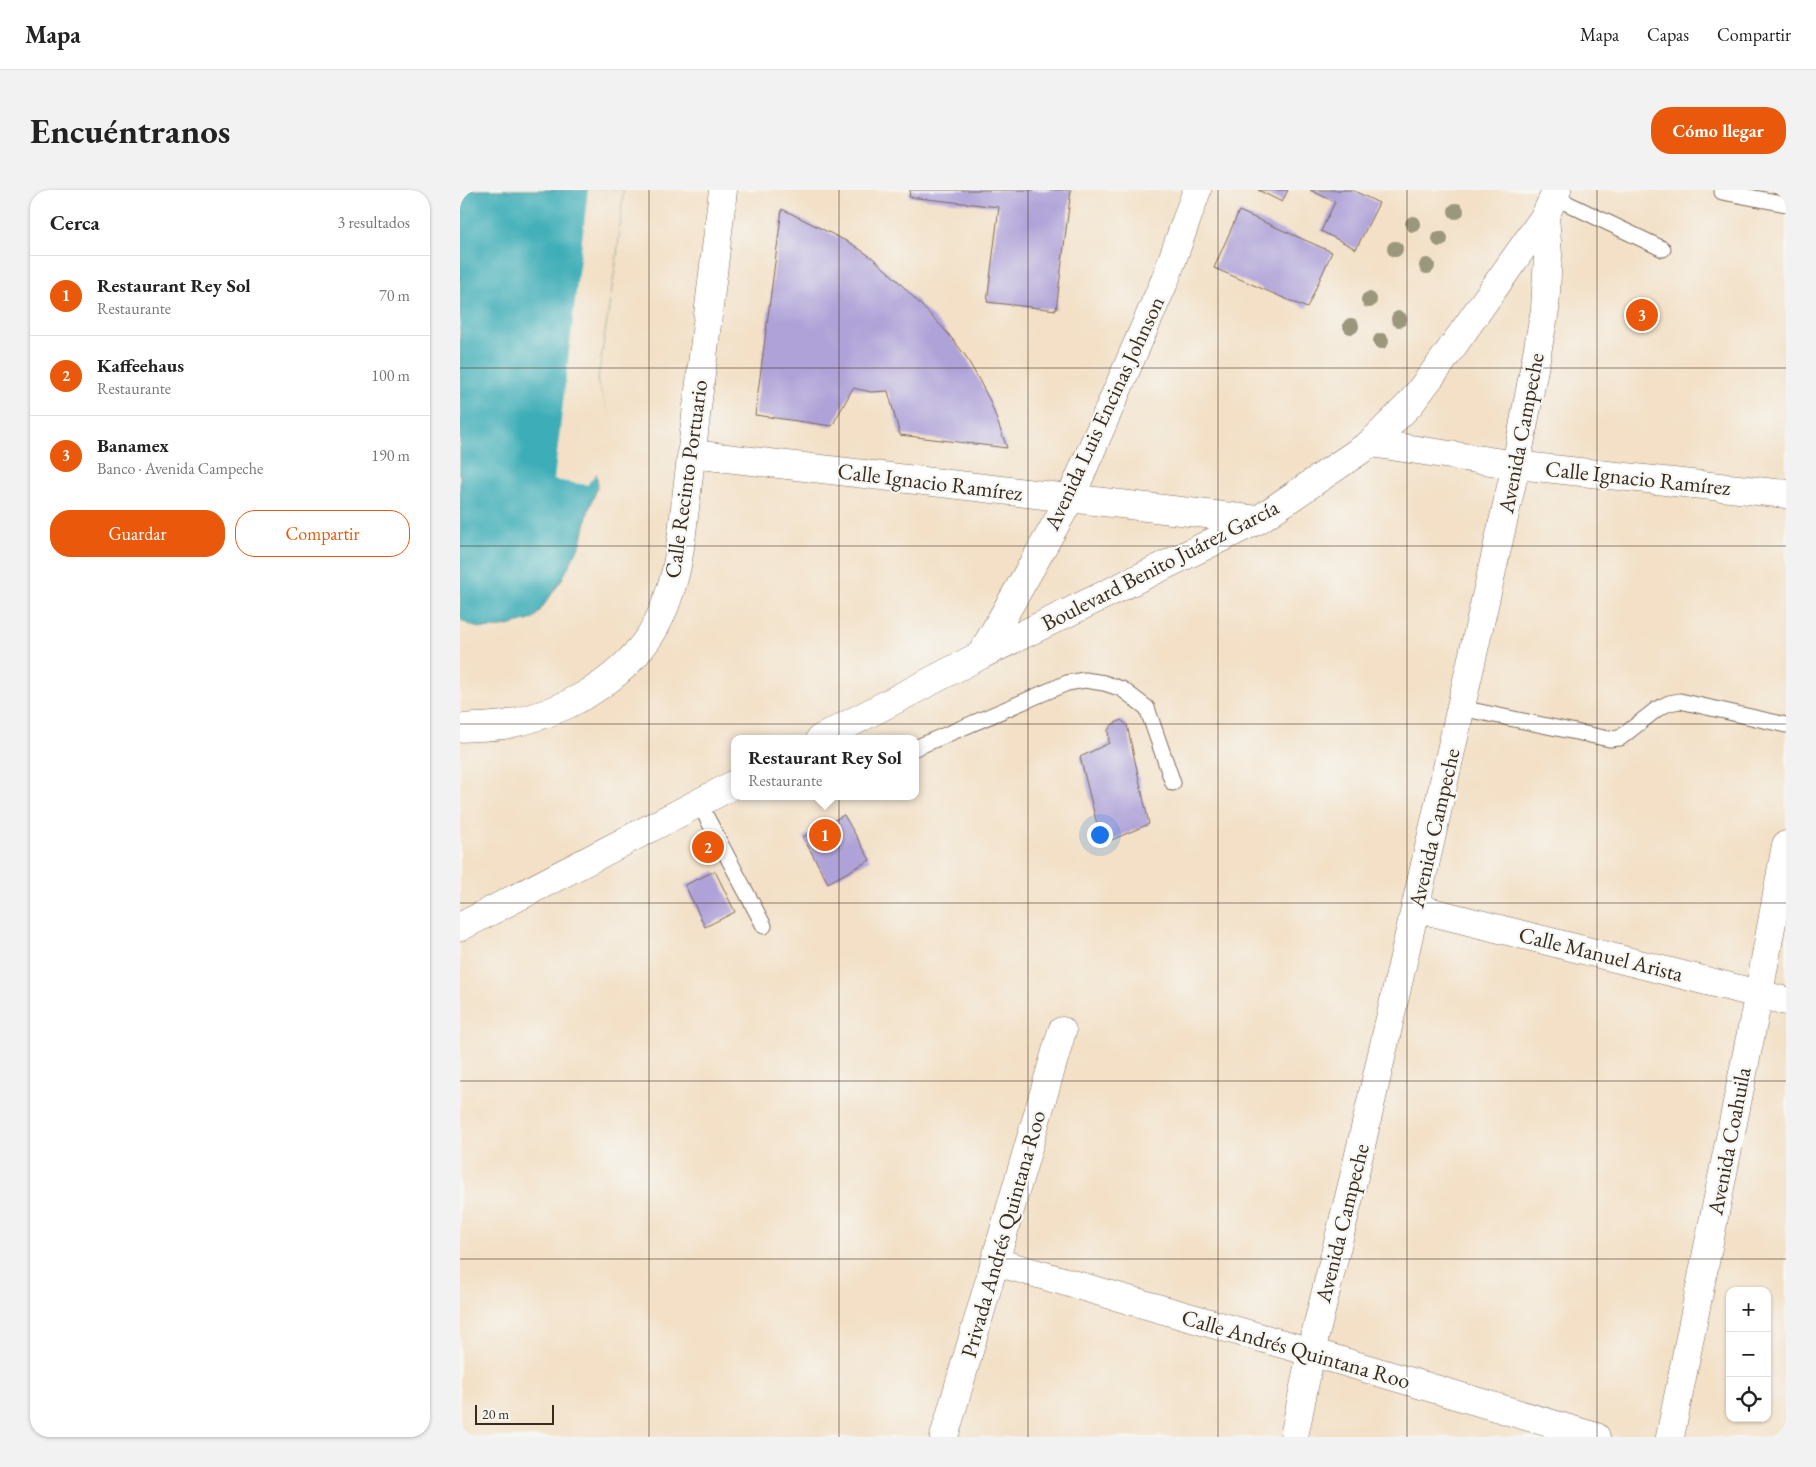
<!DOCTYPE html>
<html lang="es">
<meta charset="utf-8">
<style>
body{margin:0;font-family:"EB Garamond",serif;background:#f2f2f2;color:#222}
.controls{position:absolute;right:15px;bottom:15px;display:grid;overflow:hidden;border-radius:10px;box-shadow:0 1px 4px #0004}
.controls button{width:45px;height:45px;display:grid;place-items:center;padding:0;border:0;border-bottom:1px solid #e0e0e0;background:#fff;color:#222;font:25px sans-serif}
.scale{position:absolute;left:15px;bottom:12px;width:79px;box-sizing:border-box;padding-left:5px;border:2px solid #3b2a1e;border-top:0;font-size:14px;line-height:18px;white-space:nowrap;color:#3b2a1e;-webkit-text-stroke:4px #f6f6f2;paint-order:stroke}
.you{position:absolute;left:639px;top:644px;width:18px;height:18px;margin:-12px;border:4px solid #fff;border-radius:50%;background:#1a73e8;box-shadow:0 0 0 8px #1a73e833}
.badge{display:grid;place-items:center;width:32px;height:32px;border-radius:50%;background:#ea580c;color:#fff;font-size:16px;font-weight:700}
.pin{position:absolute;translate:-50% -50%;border:2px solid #fff;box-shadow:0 1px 5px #0006}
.popup{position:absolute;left:271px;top:545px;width:188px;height:65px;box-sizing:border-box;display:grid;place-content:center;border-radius:10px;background:#fff;filter:drop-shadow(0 1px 4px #0005);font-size:16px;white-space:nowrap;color:#767676}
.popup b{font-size:19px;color:#222}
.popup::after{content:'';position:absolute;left:50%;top:100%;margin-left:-10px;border:10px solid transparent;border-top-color:#fff}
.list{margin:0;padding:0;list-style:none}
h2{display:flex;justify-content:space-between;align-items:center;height:65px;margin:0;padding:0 20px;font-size:21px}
h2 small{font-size:16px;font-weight:400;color:#767676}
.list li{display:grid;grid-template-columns:32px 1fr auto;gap:15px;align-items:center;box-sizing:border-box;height:80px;padding:0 20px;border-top:1px solid #e0e0e0}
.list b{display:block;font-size:19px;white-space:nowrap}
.list p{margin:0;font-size:16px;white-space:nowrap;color:#767676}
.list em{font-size:16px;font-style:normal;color:#767676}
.actions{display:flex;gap:10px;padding:15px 20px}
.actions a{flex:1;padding:11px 0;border:1px solid #ea580c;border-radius:20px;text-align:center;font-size:18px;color:#ea580c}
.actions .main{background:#ea580c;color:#fff}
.icon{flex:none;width:28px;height:28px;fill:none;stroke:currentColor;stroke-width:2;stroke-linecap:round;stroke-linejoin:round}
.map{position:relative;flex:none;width:1326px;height:1247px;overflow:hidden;border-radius:20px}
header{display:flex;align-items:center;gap:30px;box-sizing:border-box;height:70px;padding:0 25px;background:#fff;border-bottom:1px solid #e0e0e0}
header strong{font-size:24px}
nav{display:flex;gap:28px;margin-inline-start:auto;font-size:18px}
.intro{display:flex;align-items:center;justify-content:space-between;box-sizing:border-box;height:120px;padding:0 30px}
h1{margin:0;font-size:35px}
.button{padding:12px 22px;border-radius:20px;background:#ea580c;color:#fff;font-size:18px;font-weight:700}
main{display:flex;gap:30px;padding:0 30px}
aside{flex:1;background:#fff;border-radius:20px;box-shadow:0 1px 4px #0004}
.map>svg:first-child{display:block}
</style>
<header>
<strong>Mapa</strong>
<nav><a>Mapa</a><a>Capas</a><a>Compartir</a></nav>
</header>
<div class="intro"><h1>Encuéntranos</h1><a class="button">Cómo llegar</a></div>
<main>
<aside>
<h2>Cerca<small>3 resultados</small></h2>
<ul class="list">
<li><span class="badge">1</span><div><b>Restaurant Rey Sol</b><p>Restaurante</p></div><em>70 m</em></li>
<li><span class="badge">2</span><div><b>Kaffeehaus</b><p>Restaurante</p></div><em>100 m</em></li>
<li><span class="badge">3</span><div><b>Banamex</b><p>Banco · Avenida Campeche</p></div><em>190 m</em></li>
</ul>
<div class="actions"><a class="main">Guardar</a><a>Compartir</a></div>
</aside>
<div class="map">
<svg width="1326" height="1247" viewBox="0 0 1326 1247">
<rect width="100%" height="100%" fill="#f6f6f2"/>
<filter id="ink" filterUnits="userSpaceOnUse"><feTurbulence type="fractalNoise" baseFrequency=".02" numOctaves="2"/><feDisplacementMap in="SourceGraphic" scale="10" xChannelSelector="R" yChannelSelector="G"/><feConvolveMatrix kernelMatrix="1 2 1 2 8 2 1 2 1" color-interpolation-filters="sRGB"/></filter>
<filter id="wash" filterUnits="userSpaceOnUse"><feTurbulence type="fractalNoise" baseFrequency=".0096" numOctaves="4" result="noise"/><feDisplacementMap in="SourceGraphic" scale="20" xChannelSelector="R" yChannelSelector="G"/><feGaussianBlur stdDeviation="1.12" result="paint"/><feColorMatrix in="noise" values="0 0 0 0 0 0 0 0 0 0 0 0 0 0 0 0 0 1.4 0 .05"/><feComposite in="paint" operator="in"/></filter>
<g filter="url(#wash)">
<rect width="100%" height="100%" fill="#f3e0c6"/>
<path fill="#3cadb7" stroke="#3c6c6a" d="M0,0H163L157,64L137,193L151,230L136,282L138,296L128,322L121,353L101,391L74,429C49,435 22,447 0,429Z"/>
<path fill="#f3e0c6" d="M128,0H163L157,64L137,193L153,232L140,279L127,295L94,290Z"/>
<g id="blocks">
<path fill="#afa2d8" d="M450,0H611L596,120L527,112L539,17L449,7Z
M798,0H828L822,12Z
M850,0H892L919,13L896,59L861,41L875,12Z
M322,19L392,54L414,69L438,91L485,140L505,165L518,188L530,211L547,258L440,245L428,201L411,202L393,198L372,236L295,225Z
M779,21L872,62L847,118L754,78Z
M661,530L667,535L689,634L642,654L620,567L649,553L648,540L653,534Z
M384,625L410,670L368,693L343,647Z
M255,681L275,722L245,737L225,695Z"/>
</g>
</g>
<g filter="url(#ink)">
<use href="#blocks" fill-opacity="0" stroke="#7b6a59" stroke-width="1"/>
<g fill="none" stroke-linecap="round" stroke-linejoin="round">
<g stroke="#7b6a59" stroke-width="17">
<path id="service" d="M1262,2L1326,14
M1094,7L1203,59
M1001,518L1149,549L1160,548L1197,519L1209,513L1220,511L1326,535
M455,558L607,493L625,490L644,493L662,499L687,518L713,593
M239,613L304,736"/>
</g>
<g stroke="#7b6a59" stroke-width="29">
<path id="minor" d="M911,253L1056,275L1326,304
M232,264L798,330
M0,538C16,537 34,537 49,534C101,523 151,497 184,454C198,436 208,410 214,388C218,374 220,358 222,343L263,0
M956,718L1326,811
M536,1072L851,1162L1136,1247
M484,1247L602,841
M1210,1247L1299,803L1326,655"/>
</g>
<g stroke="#7b6a59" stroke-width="29">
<path id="tertiary" d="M521,465L610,309L705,90L737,0
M360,549L521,465L798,330L911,253L950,214L981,173L1085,26L1097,0
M0,737L275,594
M834,1247L851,1162L893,991L1056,275L1085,120L1088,65L1085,26"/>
</g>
<use href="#service" stroke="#fff" stroke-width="15"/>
<use href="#minor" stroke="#fff" stroke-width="28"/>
<use href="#tertiary" stroke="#fff" stroke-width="28"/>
</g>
<g fill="#9a977c">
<circle cx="996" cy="21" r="8"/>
<circle cx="953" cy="34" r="8"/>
<circle cx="980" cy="49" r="8"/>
<circle cx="935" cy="59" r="8"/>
<circle cx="967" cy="76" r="8"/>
<circle cx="909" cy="110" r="8"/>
<circle cx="939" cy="129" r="8"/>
<circle cx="891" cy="136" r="8"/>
<circle cx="921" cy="151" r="8"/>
</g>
</g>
<path fill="none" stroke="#3b2a1e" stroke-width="1" stroke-opacity="0.55" d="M189,0V1247M379,0V1247M568,0V1247M758,0V1247M947,0V1247M1137,0V1247M0,178H1326M0,356H1326M0,534H1326M0,713H1326M0,891H1326M0,1069H1326"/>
<g text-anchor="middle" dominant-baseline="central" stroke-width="4.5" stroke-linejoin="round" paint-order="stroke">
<g font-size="22" fill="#3b2a1e" stroke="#f6f6f2">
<text transform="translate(644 223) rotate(-65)">Avenida Luis Encinas Johnson</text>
<text transform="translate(1061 243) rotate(-79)">Avenida Campeche</text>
<text transform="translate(1178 288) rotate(6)">Calle Ignacio Ramírez</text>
<text transform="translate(226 289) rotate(-82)">Calle Recinto Portuario</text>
<text transform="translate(470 292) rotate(7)">Calle Ignacio Ramírez</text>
<text transform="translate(700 375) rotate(-27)">Boulevard Benito Juárez García</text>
<text transform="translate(974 638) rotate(-77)">Avenida Campeche</text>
<text transform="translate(1141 764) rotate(14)">Calle Manuel Arista</text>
<text transform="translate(1269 951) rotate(-79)">Avenida Coahuila</text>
<text transform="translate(882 1033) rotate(-76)">Avenida Campeche</text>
<text transform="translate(543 1044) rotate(-74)">Privada Andrés Quintana Roo</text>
<text transform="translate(836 1159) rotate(16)">Calle Andrés Quintana Roo</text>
</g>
</g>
</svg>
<div class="controls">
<button>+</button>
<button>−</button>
<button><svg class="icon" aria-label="locate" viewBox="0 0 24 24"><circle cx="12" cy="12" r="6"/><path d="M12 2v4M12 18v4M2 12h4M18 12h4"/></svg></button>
</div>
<div class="scale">20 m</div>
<div class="you"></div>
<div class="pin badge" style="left:365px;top:645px">1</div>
<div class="popup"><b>Restaurant Rey Sol</b>Restaurante</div>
<div class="pin badge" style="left:248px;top:657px">2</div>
<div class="pin badge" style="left:1182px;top:125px">3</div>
</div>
</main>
